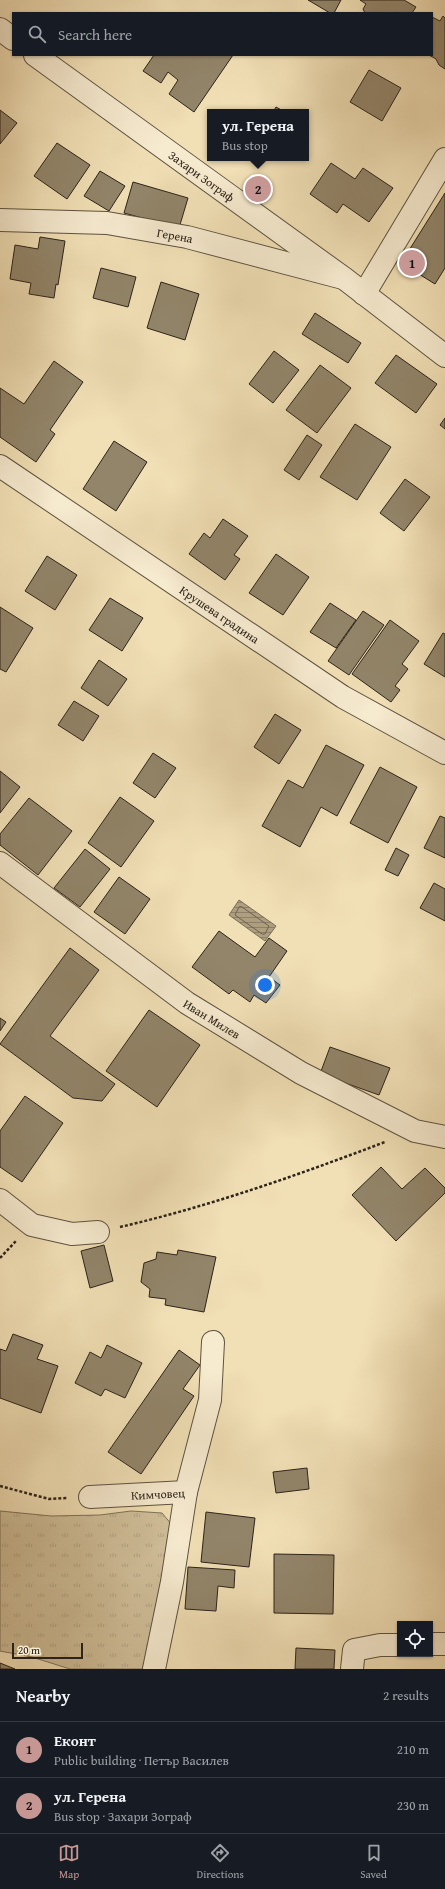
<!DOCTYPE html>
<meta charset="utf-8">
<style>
body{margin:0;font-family:"Gentium Book Plus",serif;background:#242831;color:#f1f3f6}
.controls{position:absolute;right:12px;bottom:12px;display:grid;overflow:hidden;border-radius:0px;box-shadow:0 1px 3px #0004}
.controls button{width:36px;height:36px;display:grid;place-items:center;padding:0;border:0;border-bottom:1px solid #363941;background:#171b24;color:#f1f3f6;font:20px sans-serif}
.scale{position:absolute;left:12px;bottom:10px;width:71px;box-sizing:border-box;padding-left:4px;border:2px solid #2c2319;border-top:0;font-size:11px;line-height:14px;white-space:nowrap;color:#2c2319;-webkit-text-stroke:3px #f6eacf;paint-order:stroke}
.you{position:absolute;left:265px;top:985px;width:14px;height:14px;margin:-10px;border:3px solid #fff;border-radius:50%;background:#1a73e8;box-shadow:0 0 0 6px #1a73e833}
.badge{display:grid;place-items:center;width:26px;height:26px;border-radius:50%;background:#c59692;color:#111;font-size:13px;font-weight:700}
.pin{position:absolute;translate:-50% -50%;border:2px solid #fff;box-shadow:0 1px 4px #0006}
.popup{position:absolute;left:207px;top:109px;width:102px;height:52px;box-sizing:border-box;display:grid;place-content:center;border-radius:0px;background:#171b24;filter:drop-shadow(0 1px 3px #0005);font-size:13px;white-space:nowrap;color:#9ea1a6}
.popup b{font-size:15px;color:#f1f3f6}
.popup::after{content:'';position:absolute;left:50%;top:100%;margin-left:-8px;border:8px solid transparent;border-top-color:#171b24}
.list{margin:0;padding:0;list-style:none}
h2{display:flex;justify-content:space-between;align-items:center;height:52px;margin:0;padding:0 16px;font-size:17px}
h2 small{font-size:13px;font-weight:400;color:#9ea1a6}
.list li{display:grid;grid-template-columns:26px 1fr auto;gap:12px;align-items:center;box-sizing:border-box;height:56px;padding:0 16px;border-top:1px solid #363941}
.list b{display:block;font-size:15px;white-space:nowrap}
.list p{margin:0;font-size:13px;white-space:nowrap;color:#9ea1a6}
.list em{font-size:13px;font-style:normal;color:#9ea1a6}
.icon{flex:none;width:22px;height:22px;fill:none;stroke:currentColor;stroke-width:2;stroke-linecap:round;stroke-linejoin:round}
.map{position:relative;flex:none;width:445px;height:1669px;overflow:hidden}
.search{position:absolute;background:#171b24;box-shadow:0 1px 3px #0004;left:12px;right:12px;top:12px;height:44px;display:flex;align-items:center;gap:10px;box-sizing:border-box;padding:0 14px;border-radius:0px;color:#9ea1a6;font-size:15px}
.sheet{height:164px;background:#171b24}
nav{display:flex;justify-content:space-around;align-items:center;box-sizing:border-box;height:56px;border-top:1px solid #363941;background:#171b24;font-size:11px;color:#9ea1a6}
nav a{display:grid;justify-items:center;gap:2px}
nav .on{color:#c59692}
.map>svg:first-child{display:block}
</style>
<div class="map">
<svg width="445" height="1669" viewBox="0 0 445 1669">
<defs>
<pattern id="grass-tufts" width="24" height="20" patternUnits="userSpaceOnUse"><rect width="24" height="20" fill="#d0bf9a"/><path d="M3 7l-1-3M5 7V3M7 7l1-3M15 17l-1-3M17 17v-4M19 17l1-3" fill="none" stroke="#b3a484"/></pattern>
<pattern id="water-rules" width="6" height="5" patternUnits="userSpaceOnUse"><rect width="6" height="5" fill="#ae9f80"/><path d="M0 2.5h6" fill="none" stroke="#8e8168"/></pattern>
</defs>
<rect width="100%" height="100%" fill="#f1dfb5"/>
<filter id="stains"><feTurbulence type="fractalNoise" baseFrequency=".005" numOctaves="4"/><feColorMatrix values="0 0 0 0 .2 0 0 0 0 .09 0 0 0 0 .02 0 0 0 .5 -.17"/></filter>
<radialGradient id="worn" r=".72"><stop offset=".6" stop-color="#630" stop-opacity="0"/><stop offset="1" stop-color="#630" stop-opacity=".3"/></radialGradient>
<path fill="url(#grass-tufts)" stroke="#7e715a" d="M0,1511L51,1516L100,1515L131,1511L162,1513L172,1525L144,1669H70L32,1657L0,1651Z"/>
<path fill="url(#water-rules)" stroke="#7a6d57" d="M239,900L276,926L265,941L229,915Z"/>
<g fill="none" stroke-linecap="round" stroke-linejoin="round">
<path stroke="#6d614c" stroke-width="1" d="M242,907L269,926L265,934H262L235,915L239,907Z"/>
</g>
<path fill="#92856a" stroke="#2c2319" d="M308,0H341L334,13H330Z
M360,0H404L416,7L412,13H365L363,9L366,4Z
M443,16L445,18V69L439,65L436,59L429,55H432V17L440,21Z
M154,55H233L194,112L169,94L178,80L168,72L161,83L143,71Z
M369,70L401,88L382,121L350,102Z
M276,107L285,112H273Z
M0,110L17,123L0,144Z
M57,143L90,165L67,199L34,176Z
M331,163L355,179L363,168L393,188L369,222L343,204L337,213L310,194Z
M100,171L125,186L109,211L84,196Z
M133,182L188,198L179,228L124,213Z
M445,193V268L435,284L401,263Z
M40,237L65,241L58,285L56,284L54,298L29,294L31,283L10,279L15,245L38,249Z
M101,268L136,277L128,307L93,298Z
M161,282L199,294L185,340L147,328Z
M315,313L361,343L348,363L302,334Z
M274,351L299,370L273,403L249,384Z
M396,355L437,384L416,413L375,383Z
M54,361L83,382L50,430L55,434L36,462L0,437V388L24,404Z
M320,365L351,388L317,433L286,410Z
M445,418V429L440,425Z
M355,424L391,447L357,500L320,477Z
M307,435L322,445L299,480L284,470Z
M114,441L147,462L116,511L83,489Z
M405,479L430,497L404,531L380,513Z
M223,519L248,536L234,555L240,559L225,580L189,554L204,533L210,538Z
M276,554L309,577L283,615L249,593Z
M47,556L77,575L55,610L25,591Z
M110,598L143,618L122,651L89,630Z
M330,603L356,620L336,648L310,632Z
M0,607L33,628L6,672L0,669Z
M363,611L384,625L349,675L328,661Z
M390,620L419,641L402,664L408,669L395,686L400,690L391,702L352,674Z
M443,633L445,634V677L424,664Z
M99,660L127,679L108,706L81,688Z
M74,701L99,716L83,741L58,725Z
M275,714L301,730L279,764L254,747Z
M326,745L364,765L337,816L321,807L300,847L262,826L288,780L303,788Z
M153,753L176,768L155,798L133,783Z
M380,767L417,787L388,843L350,823Z
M0,771L20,787L0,813Z
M120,797L154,821L121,867L88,843Z
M29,798L72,831L38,875L0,845V834Z
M440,816L445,818V858L424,848Z
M396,848L409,855L398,876L385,870Z
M85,849L110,869L80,907L54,888Z
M119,877L150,899L125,934L94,912Z
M434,883L445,889V921L420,908Z
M219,931L255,957L269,938L287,951L269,977L280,985L266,1003L254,995L250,1002L233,990L229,994L192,967Z
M70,948L99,970L50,1036L115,1084L102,1101L73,1098L0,1044Z
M149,1010L200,1045L157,1107L106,1071Z
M0,1018L6,1022L0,1031Z
M330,1047L390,1068L379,1095L320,1074Z
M25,1096L63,1123L22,1182L0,1167V1131Z
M381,1167L402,1189L425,1168L445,1188V1193L396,1241L352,1195Z
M104,1245L113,1281L90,1288L81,1251Z
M178,1250L216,1257L204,1312L165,1305L166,1299L149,1297L150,1289L141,1282L144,1263L156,1259L157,1252L177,1255Z
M13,1334L43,1345L37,1359L58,1366L41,1413L0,1398V1349L6,1351Z
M107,1345L142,1363L125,1398L105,1389L101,1396L75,1383L90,1352L101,1358Z
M179,1350L200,1365L183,1389L194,1396L141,1474L108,1452Z
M307,1468L309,1489L276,1493L273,1472Z
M206,1512L255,1518L249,1567L201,1562Z
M274,1554L334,1555L333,1614L274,1613Z
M188,1567L235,1570L234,1588L218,1586L216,1611L185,1609Z
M296,1648L335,1650L334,1669H295Z
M0,1663L15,1669H0Z"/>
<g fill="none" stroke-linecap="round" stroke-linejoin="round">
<g stroke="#5d5240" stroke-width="24">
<g id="minor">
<path id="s1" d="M0,220L107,223L187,237L343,278"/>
<path d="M364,294L445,159"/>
<path id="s2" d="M0,466L343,697L445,753"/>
<path id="s3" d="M0,863L187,1003L301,1073L415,1131L445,1137"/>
<path d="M0,1200L32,1225L72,1234L98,1232"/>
<path id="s4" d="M90,1497L186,1492"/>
<path d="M430,1644H445"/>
<path d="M154,1669L172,1582L186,1492L210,1400L213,1342"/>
<path d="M352,1669L354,1650L380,1645H400"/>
</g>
</g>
<g stroke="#5d5240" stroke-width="24">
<g id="tertiary">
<path d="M0,29L13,39"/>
<path id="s5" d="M35,55L345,279L445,356"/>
</g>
</g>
<path stroke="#2c2319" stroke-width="2.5" stroke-dasharray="3 2" stroke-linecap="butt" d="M120,1227C211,1206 298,1175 385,1142
M0,1258L16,1241
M0,1486L49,1499L67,1498"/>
<use href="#minor" stroke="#f6eacf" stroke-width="22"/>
<use href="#tertiary" stroke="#f6eacf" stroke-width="22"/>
</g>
<g text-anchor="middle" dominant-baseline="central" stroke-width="3" stroke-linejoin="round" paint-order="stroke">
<g font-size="12" fill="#2c2319" stroke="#f6eacf">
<text stroke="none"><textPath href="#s5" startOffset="206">Захари Зограф</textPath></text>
<text stroke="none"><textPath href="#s1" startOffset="176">Герена</textPath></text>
<text stroke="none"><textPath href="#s2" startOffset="265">Крушева градина</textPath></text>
<text stroke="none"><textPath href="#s3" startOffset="263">Иван Милев</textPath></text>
<text stroke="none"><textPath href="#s4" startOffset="68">Кимчовец</textPath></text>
</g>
</g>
<rect width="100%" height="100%" filter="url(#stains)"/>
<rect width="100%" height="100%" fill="url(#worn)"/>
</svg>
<div class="controls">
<button><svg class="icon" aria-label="locate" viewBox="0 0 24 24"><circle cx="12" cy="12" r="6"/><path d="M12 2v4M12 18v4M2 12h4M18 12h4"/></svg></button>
</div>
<div class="scale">20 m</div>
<div class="you"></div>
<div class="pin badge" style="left:412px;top:263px">1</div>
<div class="pin badge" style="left:258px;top:189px">2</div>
<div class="popup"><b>ул. Герена</b>Bus stop</div>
<div class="search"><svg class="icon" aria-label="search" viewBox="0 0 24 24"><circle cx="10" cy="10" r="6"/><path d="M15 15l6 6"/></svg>Search here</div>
</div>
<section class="sheet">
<h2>Nearby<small>2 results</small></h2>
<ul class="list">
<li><span class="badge">1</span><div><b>Еконт</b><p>Public building · Петър Василев</p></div><em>210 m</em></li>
<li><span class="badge">2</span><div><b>ул. Герена</b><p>Bus stop · Захари Зограф</p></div><em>230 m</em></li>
</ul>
</section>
<nav>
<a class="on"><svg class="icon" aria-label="map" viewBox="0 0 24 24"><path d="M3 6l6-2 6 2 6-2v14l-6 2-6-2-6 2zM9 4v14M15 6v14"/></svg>Map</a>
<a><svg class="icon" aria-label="directions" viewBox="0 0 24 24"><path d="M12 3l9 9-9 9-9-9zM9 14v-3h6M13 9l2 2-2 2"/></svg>Directions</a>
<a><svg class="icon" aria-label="saved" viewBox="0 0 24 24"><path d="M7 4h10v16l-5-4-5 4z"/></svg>Saved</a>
</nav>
